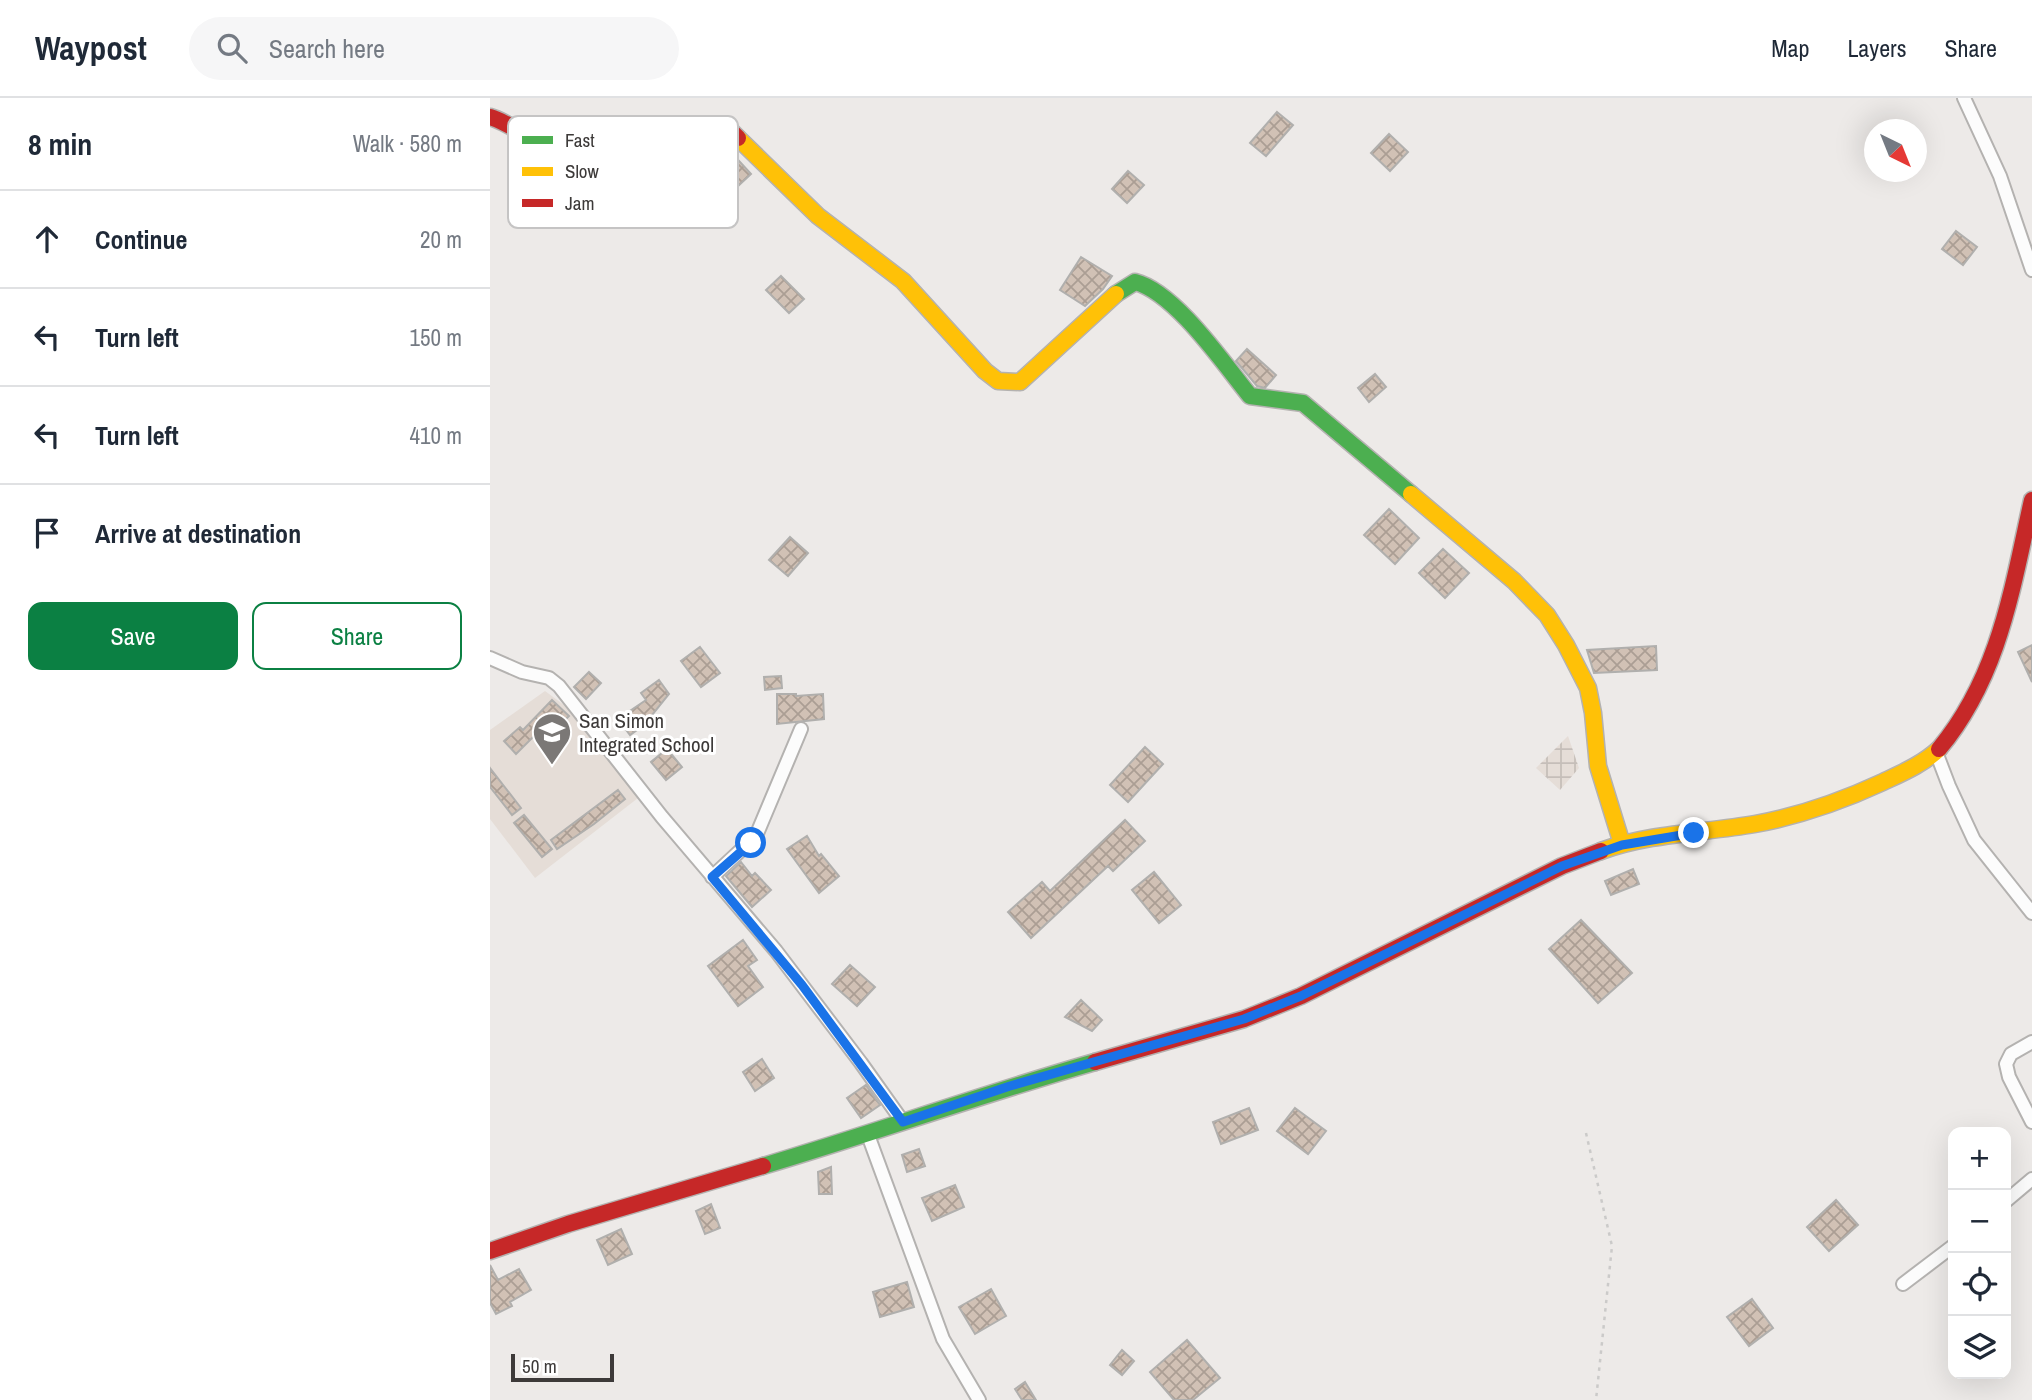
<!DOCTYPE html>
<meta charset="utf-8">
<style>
body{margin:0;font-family:"Archivo Narrow",sans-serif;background:#f6f6f7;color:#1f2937}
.controls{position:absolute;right:21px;bottom:21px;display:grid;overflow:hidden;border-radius:14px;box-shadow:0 7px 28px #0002}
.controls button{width:63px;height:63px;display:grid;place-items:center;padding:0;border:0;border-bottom:2px solid #e0e1e3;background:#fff;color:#1f2937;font:35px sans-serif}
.compass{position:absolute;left:1374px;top:21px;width:63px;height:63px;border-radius:50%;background:#fff;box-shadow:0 7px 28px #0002;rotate:137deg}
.scale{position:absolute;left:21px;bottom:18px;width:103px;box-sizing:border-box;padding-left:7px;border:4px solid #3d3a39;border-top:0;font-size:19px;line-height:24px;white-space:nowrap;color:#3d3a39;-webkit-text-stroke:5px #fff;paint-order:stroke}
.stop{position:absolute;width:21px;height:21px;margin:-16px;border:5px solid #1a73e8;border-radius:50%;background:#fff}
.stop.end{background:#1a73e8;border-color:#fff;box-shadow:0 2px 7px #0008}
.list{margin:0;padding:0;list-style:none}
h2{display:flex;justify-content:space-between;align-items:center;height:91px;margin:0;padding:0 28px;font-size:30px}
h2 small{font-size:23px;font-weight:400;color:#747a83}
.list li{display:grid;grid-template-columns:46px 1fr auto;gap:21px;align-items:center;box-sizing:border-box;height:98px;padding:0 28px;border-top:2px solid #e0e1e3}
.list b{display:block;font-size:26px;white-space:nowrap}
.list em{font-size:23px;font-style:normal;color:#747a83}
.actions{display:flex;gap:14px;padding:21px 28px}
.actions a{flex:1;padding:16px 0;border:2px solid #0b8043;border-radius:14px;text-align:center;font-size:24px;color:#0b8043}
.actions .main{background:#0b8043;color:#fff}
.icon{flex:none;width:38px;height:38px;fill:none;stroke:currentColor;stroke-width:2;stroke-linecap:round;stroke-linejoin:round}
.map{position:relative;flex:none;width:1542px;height:1302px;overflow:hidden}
header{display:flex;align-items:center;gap:42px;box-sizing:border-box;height:98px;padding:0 35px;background:#fff;border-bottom:2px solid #e0e1e3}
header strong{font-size:33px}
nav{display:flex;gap:38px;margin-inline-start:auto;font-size:24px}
.search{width:490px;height:63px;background:#f6f6f7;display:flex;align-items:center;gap:18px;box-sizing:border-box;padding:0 24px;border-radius:38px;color:#747a83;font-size:26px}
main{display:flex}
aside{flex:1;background:#fff}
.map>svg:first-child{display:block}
</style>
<header>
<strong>Waypost</strong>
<div class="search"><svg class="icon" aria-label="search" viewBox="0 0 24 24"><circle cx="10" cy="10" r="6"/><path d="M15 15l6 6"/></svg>Search here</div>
<nav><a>Map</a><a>Layers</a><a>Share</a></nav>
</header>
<main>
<aside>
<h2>8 min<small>Walk · 580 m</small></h2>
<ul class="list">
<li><svg class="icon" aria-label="ahead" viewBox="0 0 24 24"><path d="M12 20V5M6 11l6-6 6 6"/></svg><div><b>Continue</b></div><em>20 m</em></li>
<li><svg class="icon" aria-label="left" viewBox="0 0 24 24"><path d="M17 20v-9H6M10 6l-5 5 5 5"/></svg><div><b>Turn left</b></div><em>150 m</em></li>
<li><svg class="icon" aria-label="left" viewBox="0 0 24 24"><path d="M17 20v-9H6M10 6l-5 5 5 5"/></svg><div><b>Turn left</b></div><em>410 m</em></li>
<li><svg class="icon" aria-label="arrive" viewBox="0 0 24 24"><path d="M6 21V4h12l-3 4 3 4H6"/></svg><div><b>Arrive at destination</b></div></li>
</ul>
<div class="actions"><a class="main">Save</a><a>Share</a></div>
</aside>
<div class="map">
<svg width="1542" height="1302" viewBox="0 0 1542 1302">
<defs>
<pattern id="industrial-grid" width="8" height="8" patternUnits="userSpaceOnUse" patternTransform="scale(1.75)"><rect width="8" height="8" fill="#e5ddd7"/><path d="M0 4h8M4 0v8" fill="none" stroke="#c5beb9"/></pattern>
<pattern id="building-cross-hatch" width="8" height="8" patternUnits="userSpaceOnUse" patternTransform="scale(1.75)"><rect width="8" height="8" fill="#d1c1b5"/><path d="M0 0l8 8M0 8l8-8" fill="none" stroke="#ab9e94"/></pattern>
</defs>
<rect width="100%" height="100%" fill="#edeae8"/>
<path fill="#e5ddd7" d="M55,593L74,607L148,700L45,780L0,721V632Z"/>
<path fill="url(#industrial-grid)" d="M1078,638L1089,670L1070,692L1046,670Z"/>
<path fill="url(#building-cross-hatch)" stroke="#b0afad" stroke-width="2" d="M787,14L803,27L776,58L760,45Z
M899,36L918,54L900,73L881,55Z
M227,39L261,76L231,104L193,63L215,45Z
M638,73L654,87L637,105L622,91Z
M1466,133L1487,149L1473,167L1452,151Z
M591,159L622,178L613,191L595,208L570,192Z
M291,178L314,201L299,215L276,192Z
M757,251L786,277L775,290L767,288L746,263Z
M885,276L896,289L879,304L868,290Z
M899,411L929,440L905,466L874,437Z
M300,439L318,455L298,478L279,462Z
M953,451L979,475L955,500L929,475Z
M1542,547V584L1528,554Z
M1166,548L1167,572L1104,575L1097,552Z
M210,549L230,575L211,589L191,563Z
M99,574L111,585L96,601L84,589Z
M291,578L292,590L275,592L274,579Z
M169,582L179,596L154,627L140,637L128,621L156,602L151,595Z
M287,596H306V598L333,596L334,621L287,626Z
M62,602L79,618L60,637L52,630L26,656L14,643L30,629L33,632Z
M655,649L673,666L638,704L620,687Z
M177,651L192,669L176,682L161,664Z
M0,670L31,710L22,717L0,689Z
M128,692L135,701L104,726L67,751L61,742Z
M34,717L62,751L52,759L24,725Z
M635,722L655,743L623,773L618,768L541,840L518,814L552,784L560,793Z
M317,738L329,758L331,756L349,778L329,795L297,751Z
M251,764L262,778L265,775L281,792L262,809L236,778Z
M1143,771L1149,786L1121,797L1115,783Z
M664,774L691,807L669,825L642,792Z
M1091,822L1142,875L1108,905L1059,851Z
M253,842L267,862L258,868L273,889L248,908L218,868Z
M360,867L385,889L367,908L342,886Z
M591,902L612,922L602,933L575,919Z
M272,961L284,980L265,993L253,974Z
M376,987L390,1007L371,1020L357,1000Z
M759,1010L768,1032L731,1046L723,1024Z
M805,1010L836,1033L818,1056L787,1033Z
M429,1051L435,1068L417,1074L412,1057Z
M341,1069L342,1096H329L328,1074Z
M465,1087L474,1109L442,1123L432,1100Z
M1346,1102L1368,1127L1339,1153L1317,1129Z
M221,1106L230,1130L215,1136L206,1113Z
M131,1131L142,1156L118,1167L107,1142Z
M0,1167L8,1182L29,1171L41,1192L20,1204L22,1208L6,1216L0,1205Z
M417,1184L424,1209L390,1219L383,1194Z
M501,1191L516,1218L485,1236L469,1209Z
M1262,1201L1283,1230L1259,1248L1237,1219Z
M697,1242L730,1280L703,1302H684L660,1274Z
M632,1252L644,1263L632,1277L620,1267Z
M535,1284L546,1302H532L525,1291Z"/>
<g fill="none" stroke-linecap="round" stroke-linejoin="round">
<g stroke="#b4b2b0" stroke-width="16">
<path id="street" d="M1474,0L1510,78L1542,172
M0,560L32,574L59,580L69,588L172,719L286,853L371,965L413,1024
M1446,654L1459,688L1484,742L1542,815
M222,779L266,738L311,631
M1542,944L1521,956L1516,966L1519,979L1542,1024
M378,1037L453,1241L489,1302
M1516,1103L1542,1081
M1413,1186L1463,1148"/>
</g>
<g stroke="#b4b2b0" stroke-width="19">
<path id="fast" d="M626,196L645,184C685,194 734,266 760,298L813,305L921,396
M273,1068C384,1035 493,996 605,964"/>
</g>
<g stroke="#b4b2b0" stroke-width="19">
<path id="slow" d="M248,40L328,118L413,183L495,273L508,283L530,284L626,196
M921,396L1024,483L1057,517L1076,547L1098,590L1103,615L1108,668L1132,746
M1111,753C1161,735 1213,735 1265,726C1309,718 1352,703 1393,684C1412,675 1433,666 1449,651"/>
</g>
<g stroke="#b4b2b0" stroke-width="19">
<path id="jam" d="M0,19C21,25 37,42 59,45C81,48 102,36 124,42C139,46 151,62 169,60C195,57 207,28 235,27L248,40
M1449,651C1509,579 1522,491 1542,402
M605,964L754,921L811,898L1072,768L1111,753
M0,1153L78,1126L273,1068"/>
</g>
<path stroke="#cbcac9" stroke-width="2.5" stroke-dasharray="3.5 5" stroke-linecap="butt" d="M1096,1035L1122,1148L1106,1302"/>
<use href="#street" stroke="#fcfcfc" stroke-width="12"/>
<use href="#fast" stroke="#4caf50" stroke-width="16"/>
<use href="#slow" stroke="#ffc107" stroke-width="16"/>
<use href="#jam" stroke="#c62828" stroke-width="16"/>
</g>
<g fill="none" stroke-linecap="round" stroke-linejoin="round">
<path stroke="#1a73e8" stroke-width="9" d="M261,745L222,779L312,887L413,1024L520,988L754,921L811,898L1072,768L1132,747L1204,735"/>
</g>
<defs>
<g id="school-pin" transform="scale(2.0125)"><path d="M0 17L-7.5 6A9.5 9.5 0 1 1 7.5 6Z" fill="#7b7876" stroke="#fff"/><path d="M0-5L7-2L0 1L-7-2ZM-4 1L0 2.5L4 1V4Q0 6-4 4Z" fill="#fff"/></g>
</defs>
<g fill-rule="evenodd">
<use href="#school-pin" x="62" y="634"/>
</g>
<g text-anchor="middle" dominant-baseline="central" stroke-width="6" stroke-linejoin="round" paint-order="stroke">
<g font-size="21" fill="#3d3a39" stroke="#fff" text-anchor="start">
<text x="89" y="622">San Simon<tspan x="89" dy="24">Integrated School</tspan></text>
</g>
</g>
<rect x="18" y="18" width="230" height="112" rx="10" fill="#fff" stroke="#c5c4c4" stroke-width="2"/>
<rect x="32" y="38" width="31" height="8" fill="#4caf50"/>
<rect x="32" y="69" width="31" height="9" fill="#ffc107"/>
<rect x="32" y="101" width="31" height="8" fill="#c62828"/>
<g font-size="19" fill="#3d3a39">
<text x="75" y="49">Fast</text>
<text x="75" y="80">Slow</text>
<text x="75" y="112">Jam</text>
</g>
</svg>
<div class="controls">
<button>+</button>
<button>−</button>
<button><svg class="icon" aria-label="locate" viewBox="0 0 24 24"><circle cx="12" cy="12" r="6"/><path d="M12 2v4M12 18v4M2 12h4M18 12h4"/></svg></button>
<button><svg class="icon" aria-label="layers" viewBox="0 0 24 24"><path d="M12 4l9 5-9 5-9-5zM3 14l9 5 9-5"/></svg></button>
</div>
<svg class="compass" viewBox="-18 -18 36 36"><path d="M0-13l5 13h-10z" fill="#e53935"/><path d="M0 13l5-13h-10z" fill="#747a83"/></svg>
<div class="scale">50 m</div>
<div class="stop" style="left:261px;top:745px"></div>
<div class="stop end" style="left:1204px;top:735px"></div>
</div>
</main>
